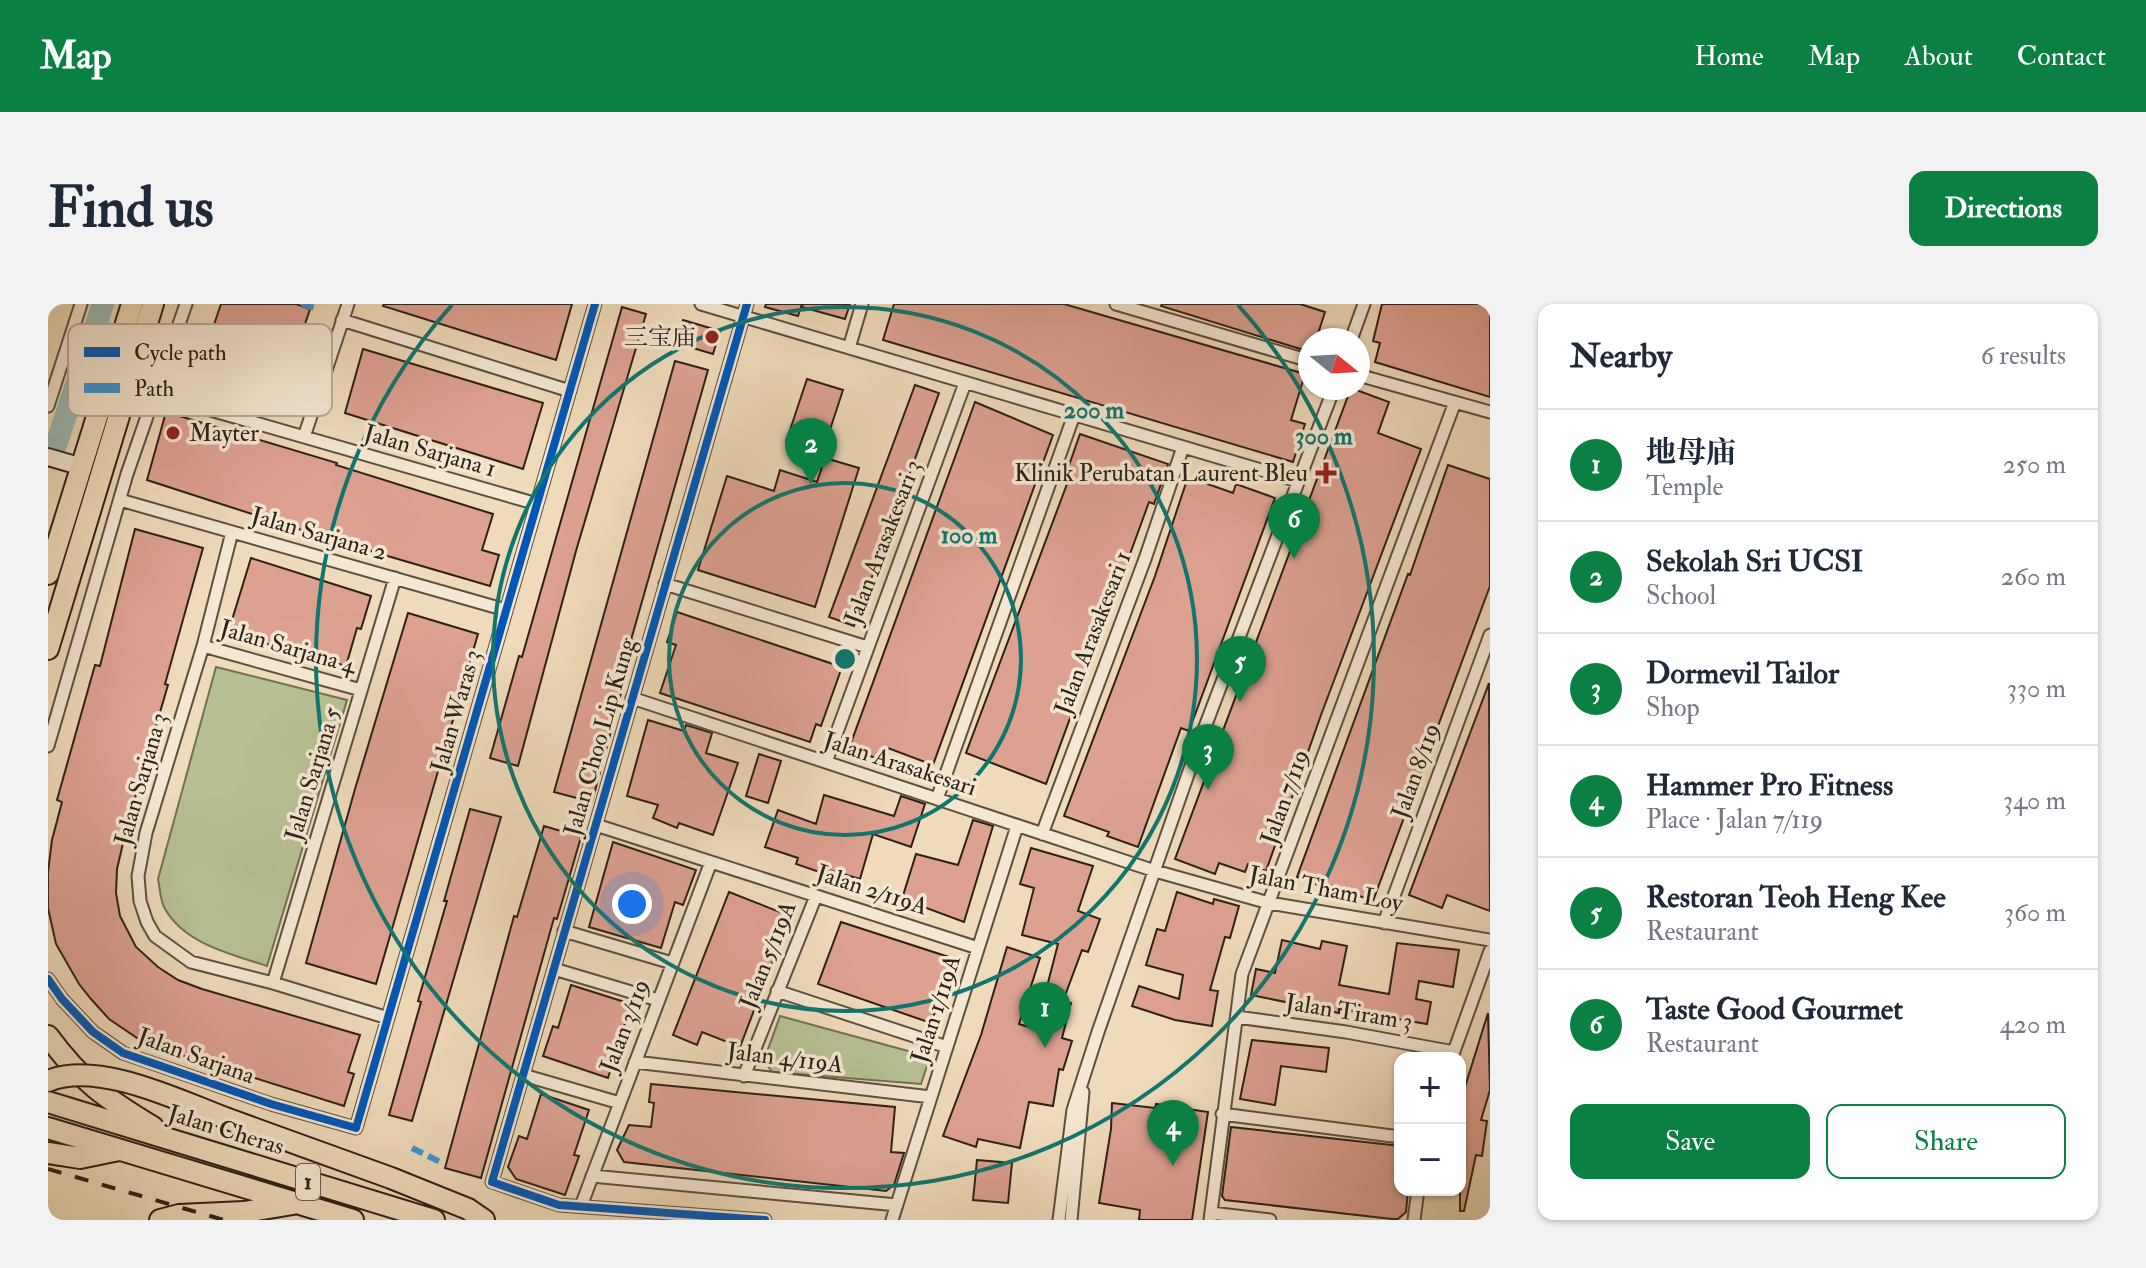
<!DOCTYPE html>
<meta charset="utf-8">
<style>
body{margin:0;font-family:"IM FELL Double Pica","Noto Serif SC",serif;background:#f2f2f3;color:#1f2937}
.controls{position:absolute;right:24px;bottom:24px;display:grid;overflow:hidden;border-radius:16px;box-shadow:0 2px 6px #0004}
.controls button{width:72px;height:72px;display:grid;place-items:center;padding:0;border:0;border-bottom:2px solid #e0e1e3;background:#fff;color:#1f2937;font:40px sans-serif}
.compass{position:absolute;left:1250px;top:24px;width:72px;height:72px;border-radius:50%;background:#fff;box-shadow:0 2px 6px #0004;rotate:108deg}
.you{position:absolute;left:584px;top:600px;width:28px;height:28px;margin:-20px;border:6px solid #fff;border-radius:50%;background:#1a73e8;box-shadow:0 0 0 12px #1a73e833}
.badge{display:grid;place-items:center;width:52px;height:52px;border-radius:50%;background:#0b8043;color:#fff;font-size:26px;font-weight:700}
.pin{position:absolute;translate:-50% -66px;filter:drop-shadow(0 2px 4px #0008)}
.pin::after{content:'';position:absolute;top:42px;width:28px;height:24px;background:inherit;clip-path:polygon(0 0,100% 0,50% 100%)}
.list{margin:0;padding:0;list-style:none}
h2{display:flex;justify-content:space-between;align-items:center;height:104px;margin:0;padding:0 32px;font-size:34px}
h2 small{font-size:26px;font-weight:400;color:#747a83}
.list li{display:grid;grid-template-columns:52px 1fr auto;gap:24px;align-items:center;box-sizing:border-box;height:112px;padding:0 32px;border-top:2px solid #e0e1e3}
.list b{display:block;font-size:30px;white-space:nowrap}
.list p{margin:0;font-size:26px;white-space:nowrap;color:#747a83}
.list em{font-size:26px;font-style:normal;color:#747a83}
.actions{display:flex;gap:16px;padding:24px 32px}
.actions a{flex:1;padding:18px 0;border:2px solid #0b8043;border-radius:16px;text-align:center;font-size:28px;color:#0b8043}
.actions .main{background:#0b8043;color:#fff}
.map{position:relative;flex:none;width:1442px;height:916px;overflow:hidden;border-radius:16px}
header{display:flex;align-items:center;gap:48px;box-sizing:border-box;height:112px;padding:0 40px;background:#0b8043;color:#fff}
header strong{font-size:38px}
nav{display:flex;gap:44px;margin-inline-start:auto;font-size:28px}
.intro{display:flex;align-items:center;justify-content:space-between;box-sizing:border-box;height:192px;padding:0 48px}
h1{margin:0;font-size:56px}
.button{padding:20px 36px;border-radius:16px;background:#0b8043;color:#fff;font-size:28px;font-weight:700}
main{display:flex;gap:48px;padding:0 48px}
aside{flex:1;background:#fff;border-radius:16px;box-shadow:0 2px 6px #0004}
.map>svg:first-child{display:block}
</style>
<header>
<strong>Map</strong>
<nav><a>Home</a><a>Map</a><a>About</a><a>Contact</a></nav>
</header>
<div class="intro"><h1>Find us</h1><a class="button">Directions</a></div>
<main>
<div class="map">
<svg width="1442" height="916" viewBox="0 0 1442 916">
<rect width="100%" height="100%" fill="#efdab9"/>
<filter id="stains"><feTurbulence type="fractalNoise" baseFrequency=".0025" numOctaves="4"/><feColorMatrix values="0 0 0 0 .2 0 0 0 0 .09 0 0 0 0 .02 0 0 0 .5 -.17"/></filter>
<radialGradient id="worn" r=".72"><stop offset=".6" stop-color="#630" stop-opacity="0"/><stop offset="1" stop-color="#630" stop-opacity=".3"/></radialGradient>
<path fill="#b7c091" stroke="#717154" stroke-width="2" d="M168,363L299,396L219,662C183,650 137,640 117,605C112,597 112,584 110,575Z
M732,712L882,753L873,780L724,768L716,756Z"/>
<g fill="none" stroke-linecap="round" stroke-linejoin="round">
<path stroke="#9abab4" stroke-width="22" d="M7,144L55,0"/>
</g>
<path fill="#dda190" stroke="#2b2217" stroke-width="2" d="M173,0H248L262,5L233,92L151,65Z
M336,0H524L508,56L335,2Z
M718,0H754L750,12L717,3Z
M755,0H802L797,15L754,3Z
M846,0H1016L1257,70L1243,116L1257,120L1245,158L835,36Z
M1114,0H1252L1277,8L1268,36H1262V48L1113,2Z
M1334,0H1442V93L1327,58L1332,39L1325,37Z
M574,3L598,10L528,247L470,462L442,454L471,352L474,353Z
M635,16L672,27L665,50L628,39Z
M315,45L495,99L475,165L297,109Z
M627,57L660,66L583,336L587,337L544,498L506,488Z
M759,75L795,86L774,150L738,138Z
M867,81L891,89L806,322L781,313Z
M1303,84L1341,98L1330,129L1373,145L1273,411L1218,567L1200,560L1197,568L1171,559L1167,570L1127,555Z
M927,98L1005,131L885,461L840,444L836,457L808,447L803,439Z
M118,108L289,159L288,161L445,210L434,246L451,251L442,282L278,234L99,176Z
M1032,130L1120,160L1106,200L1101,198L998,480L918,449L1022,172L1018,170Z
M777,154L811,164L767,303L650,266L679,172L726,187L732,166L769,178Z
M1400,161L1442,175V282L1325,597L1282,581L1281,585L1249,573L1360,270L1362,271Z
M1140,173L1185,189L1188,180L1227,194L1141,427L1133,424L1090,543L1059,532L1061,528L1016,512L1107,272Z
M87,225L155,244L117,380L120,381L80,518L69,565L68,589L72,612L88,643L110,663L130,676L154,685L312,731L300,768L306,770L296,802L98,740L61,715L43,695L31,680L8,640L0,604V568L4,536L14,498L9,496L47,361L52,362Z
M203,254L323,292L313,325L309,324L298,362L180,329Z
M629,308L794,363L773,422L768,420L762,438L612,389L628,341L619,338Z
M360,309L430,330L328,680L258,659L307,485Z
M1441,379L1442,607L1399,591L1394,604L1361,591Z
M600,416L636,427L638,421L664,429L658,449L690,459L665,531L631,519L629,524L605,514L610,501L579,492Z
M711,450L733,457L720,499L698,492Z
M776,491L846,512L853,492L877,500L863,543L825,530L812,575L778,565L777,570L748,560L750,554L717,543L730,506L768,520Z
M422,505L453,513L364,817L341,811L373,698L370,697L399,597H396Z
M925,516L945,522L916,618L854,595L868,550L910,561Z
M496,522L533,533L509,615L506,614L433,874L397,864L466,612L469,613Z
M565,538L648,566L635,601L627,598L613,644L541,623Z
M983,544L1045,562L1030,607L1052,615L1040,648L1034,646L1015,697L1023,699L1014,734L1024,737L1015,766L1011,765L1005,802L981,798L972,844L930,835L928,843L895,832L933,731L959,643L992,654L971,720L988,725L1010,640L974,631L986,584L972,580Z
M681,588L742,612L692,743L654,728L649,741L625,731Z
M1129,588L1165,600L1166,595L1191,602L1182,634L1177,633L1162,686L1170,687L1164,722L1127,716L1084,702L1091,682L1131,695L1135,671L1098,661L1109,625L1117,627Z
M793,618L910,656L900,686L895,685L883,719L770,680Z
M1234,636L1272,645L1274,637L1299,642L1291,681L1341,690L1349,639L1411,646L1405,683L1371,677L1368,695L1383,698L1379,720L1291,705V709L1203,691L1208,665L1227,669Z
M523,681L583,700L560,774L495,752L505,722L510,724Z
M1440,709L1442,786L1433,816L1439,817L1434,852L1428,851L1416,907H1412V799Z
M1204,736L1281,744L1278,768L1233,762L1227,801L1192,795Z
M603,780L847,803L843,848L856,849L846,881L838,887L576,858L569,846L581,821L603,823L606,799L601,798Z
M493,790L541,806L526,851L531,852L517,891L468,875L460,863L471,832L479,835Z
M1064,799L1107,804L1108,800L1160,808L1144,916H1091L1092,906L1051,899L1063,825Z
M1183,823L1352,842V886H1360L1358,908L1350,915H1344L1177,896L1174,892Z
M929,856L964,859L960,899L925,896Z"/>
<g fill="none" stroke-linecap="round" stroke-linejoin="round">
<g stroke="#5c5040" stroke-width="15">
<path id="street" d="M653,0L1250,177
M699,0L444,878L511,901L717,916
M1068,0L1262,57
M294,16L522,87
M1303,36L1316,0
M801,44L814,0
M1310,71L1442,108
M79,82L489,200
M0,102L33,0
M256,133L300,0
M72,196L458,306
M184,228L155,342L98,529L90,572L92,597L99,618L107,632L143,658L225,679L340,714
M617,280L819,343
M155,342L313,386
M584,394L1107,567L1221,599L1442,636
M0,442L79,170L138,0
M778,458L917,79
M889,495L1026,111
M548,521L930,644
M994,530L1097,255L1135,143
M1336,619L1442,331
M516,627L624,659
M506,665L610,696
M0,675L14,695L45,728L75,749L223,800L308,824L547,0
M225,679L347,274
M729,687L899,743
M1189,713L1298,728L1406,748
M1404,753L1442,647
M587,758L883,793
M475,771L572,799
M696,772L768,592
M1174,810L1352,833
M544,872L849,901
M533,902L663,558
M1163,909L1222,916
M844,916L969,522
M1011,916L1025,806L1050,728L1152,436L1286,84
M1023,916L1035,788
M1162,916L1194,670L1407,98
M1366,916L1370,886"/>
</g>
<g stroke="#2b2217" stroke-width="20">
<path id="secondary" d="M0,153L31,162"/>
</g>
<g stroke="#2b2217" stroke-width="24">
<path id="highway" d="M0,270L84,0
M0,345L105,0
M0,732C34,778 57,794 105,823
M0,798L386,916
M180,815L343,874L420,905L436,916
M0,824L305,916
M0,849L32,854L71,846
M112,916L131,911L196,908L245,900"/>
</g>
<use href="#street" stroke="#f5e7d2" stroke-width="11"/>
<use href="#secondary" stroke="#f5e7d2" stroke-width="16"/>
<use href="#highway" stroke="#efdab9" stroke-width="20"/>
<path stroke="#2b2217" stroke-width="4" stroke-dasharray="14 14" stroke-linecap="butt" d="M0,865L176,916"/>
<g stroke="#2b2217" stroke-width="24" stroke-linecap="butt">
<path id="highway-bridge" d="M0,777C50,756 132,797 180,815"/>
</g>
<use href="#highway-bridge" stroke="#efdab9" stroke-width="20"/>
<path stroke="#3c95d4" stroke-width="6" stroke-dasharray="12 6" stroke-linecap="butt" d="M254,0L270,5
M364,844L392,858"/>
<g stroke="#f5e7d2" stroke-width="13">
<path id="cycleway" d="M699,0L444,878L511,901L717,916
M0,675L14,695L45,728L75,749L223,800L308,824L547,0"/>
</g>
<use href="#cycleway" stroke="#0057b8" stroke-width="8"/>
</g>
<g fill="none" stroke="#0f766e" stroke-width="4">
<circle cx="797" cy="355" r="176"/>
<circle cx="797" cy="355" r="352"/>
<path d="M1190 1A529 529 0 1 1 404 1"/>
</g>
<g fill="#8f2418" stroke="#f5e7d2" stroke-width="3">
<circle cx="664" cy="33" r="8"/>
<circle cx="125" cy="129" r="8"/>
<path d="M1274 157h8v8h8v8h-8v8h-8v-8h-8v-8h8z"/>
</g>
<g text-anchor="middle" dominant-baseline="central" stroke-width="7" stroke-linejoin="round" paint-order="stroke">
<rect fill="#f5e7d2" stroke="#685d4f" stroke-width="2" x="248" y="860" width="24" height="36" rx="6"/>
<g font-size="22" font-weight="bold" fill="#2b2217">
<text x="260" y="878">1</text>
</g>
<g font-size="24" fill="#2b2217" stroke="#f5e7d2" text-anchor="end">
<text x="648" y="33">三宝庙</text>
<text x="141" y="129" text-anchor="start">Mayter</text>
<text x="1260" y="169">Klinik Perubatan Laurent Bleu</text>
</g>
<g font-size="24" fill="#2b2217" stroke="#f5e7d2">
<text transform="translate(382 147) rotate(16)">Jalan Sarjana 1</text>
<text transform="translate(271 230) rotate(16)">Jalan Sarjana 2</text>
<text transform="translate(835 238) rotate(-69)">Jalan Arasakesari 3</text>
<text transform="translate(1045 329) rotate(-69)">Jalan Arasakesari 1</text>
<text transform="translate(240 343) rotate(16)">Jalan Sarjana 4</text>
<text transform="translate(408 407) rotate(-74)">Jalan Waras 3</text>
<text transform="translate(552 433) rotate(-74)">Jalan Choo Lip Kung</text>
<text transform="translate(852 460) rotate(18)">Jalan Arasakesari</text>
<text transform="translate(1368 467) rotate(-70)">Jalan 8/119</text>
<text transform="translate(265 470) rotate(-73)">Jalan Sarjana 5</text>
<text transform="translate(93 475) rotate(-74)">Jalan Sarjana 3</text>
<text transform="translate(1237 493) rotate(-70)">Jalan 7/119</text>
<text transform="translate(1278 585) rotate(11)">Jalan Tham Loy</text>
<text transform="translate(824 586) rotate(18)">Jalan 2/119A</text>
<text transform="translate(720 651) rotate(-68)">Jalan 5/119A</text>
<text transform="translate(888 705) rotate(-72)">Jalan 1/119A</text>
<text transform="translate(1301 708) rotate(9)">Jalan Tiram 3</text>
<text transform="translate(577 722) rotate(-69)">Jalan 3/119</text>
<text transform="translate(148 752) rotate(20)">Jalan Sarjana</text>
<text transform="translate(737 754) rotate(7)">Jalan 4/119A</text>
<text transform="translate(178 826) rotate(17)">Jalan Cheras</text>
</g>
</g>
<rect x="20" y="20" width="264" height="92" rx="12" fill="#f5e7d2" stroke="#b8ac9a" stroke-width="2"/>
<rect x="36" y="43" width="36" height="10" fill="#0057b8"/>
<rect x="36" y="79" width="36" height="10" fill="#3c95d4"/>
<g font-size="22" fill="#2b2217">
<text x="86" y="56">Cycle path</text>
<text x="86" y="92">Path</text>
</g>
<circle cx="797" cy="355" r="12" fill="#0f766e" stroke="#f5e7d2" stroke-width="4"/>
<g font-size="24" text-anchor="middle" font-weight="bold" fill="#0f766e" stroke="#f5e7d2" stroke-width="7" stroke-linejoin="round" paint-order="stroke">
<text x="1046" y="114">200 m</text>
<text x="1276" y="140">300 m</text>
<text x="921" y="239">100 m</text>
</g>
<rect width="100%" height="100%" filter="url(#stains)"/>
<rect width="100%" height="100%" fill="url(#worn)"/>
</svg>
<div class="controls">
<button>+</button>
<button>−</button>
</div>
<svg class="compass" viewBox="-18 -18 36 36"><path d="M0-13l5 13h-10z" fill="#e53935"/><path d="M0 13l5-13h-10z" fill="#747a83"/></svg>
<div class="you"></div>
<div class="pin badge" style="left:997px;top:744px">1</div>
<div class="pin badge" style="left:763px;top:180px">2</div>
<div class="pin badge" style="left:1160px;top:486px">3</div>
<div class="pin badge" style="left:1125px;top:862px">4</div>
<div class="pin badge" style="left:1192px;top:398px">5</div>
<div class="pin badge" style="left:1246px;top:255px">6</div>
</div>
<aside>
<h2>Nearby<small>6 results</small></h2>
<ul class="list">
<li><span class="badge">1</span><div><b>地母庙</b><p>Temple</p></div><em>250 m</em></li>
<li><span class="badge">2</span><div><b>Sekolah Sri UCSI</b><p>School</p></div><em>260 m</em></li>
<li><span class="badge">3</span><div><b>Dormevil Tailor</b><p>Shop</p></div><em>330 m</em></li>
<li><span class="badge">4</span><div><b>Hammer Pro Fitness</b><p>Place · Jalan 7/119</p></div><em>340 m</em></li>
<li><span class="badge">5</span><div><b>Restoran Teoh Heng Kee</b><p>Restaurant</p></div><em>360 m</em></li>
<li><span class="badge">6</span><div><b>Taste Good Gourmet</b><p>Restaurant</p></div><em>420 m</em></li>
</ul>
<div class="actions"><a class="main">Save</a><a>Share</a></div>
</aside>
</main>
